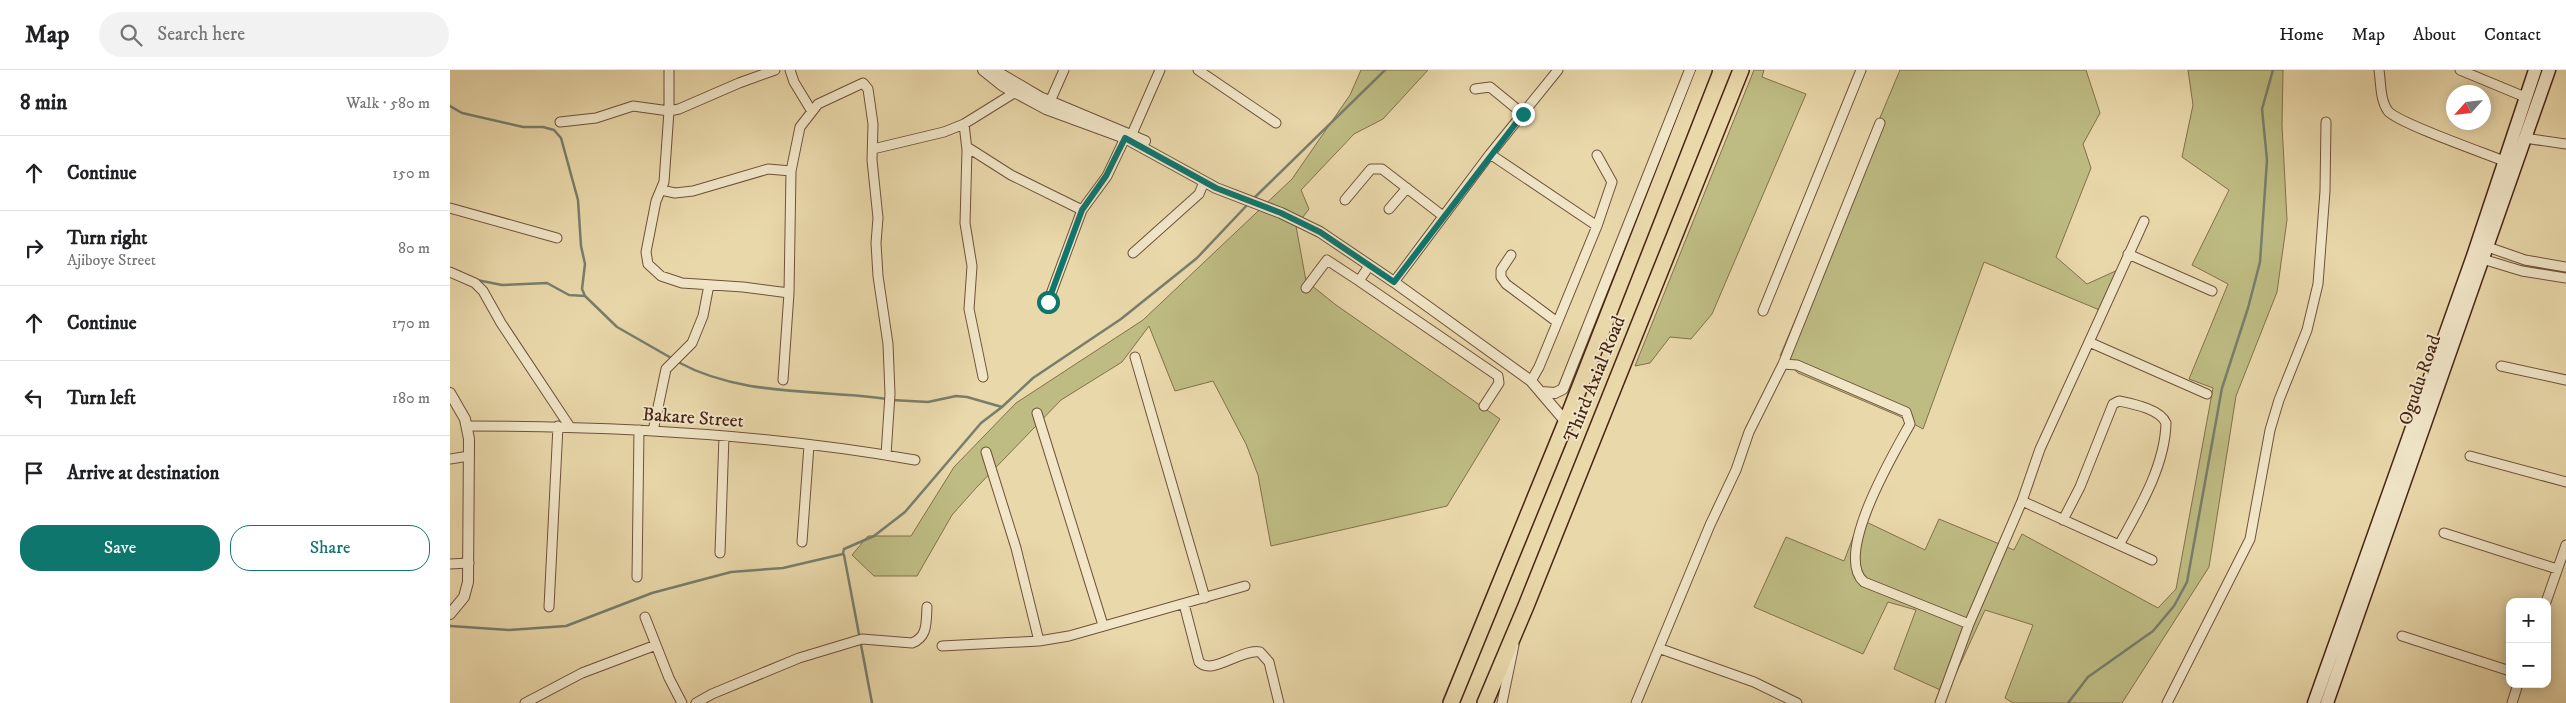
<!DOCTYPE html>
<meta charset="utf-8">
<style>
body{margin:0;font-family:"IM FELL DW Pica",serif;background:#f2f2f2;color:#202124}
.controls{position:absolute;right:15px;bottom:15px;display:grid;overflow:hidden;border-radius:10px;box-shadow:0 2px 12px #0003}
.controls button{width:45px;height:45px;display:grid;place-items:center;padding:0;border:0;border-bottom:1px solid #e0e0e0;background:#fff;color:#202124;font:25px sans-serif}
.compass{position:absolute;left:1996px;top:15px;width:45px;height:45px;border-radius:50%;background:#fff;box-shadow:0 2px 12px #0003;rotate:243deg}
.stop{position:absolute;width:15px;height:15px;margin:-11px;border:4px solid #0f766e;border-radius:50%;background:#fff}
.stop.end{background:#0f766e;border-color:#fff;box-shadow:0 1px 5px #0008}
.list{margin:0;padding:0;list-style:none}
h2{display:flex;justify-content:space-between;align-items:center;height:65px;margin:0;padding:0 20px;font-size:21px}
h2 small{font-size:16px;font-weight:400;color:#757577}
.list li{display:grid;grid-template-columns:32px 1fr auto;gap:15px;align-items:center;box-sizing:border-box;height:75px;padding:0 20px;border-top:1px solid #e0e0e0}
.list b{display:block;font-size:19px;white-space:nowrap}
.list p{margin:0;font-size:16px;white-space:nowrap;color:#757577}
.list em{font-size:16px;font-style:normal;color:#757577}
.actions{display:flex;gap:10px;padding:15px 20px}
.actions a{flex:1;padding:11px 0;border:1px solid #0f766e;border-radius:20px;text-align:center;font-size:18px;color:#0f766e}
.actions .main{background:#0f766e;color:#fff}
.icon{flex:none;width:28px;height:28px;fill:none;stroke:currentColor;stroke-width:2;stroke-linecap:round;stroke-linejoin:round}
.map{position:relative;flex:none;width:2116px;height:633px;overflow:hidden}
header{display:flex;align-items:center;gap:30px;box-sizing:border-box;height:70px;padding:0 25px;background:#fff;border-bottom:1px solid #e0e0e0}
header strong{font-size:24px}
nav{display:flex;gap:28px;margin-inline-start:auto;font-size:18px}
.search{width:350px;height:45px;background:#f2f2f2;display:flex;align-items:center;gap:12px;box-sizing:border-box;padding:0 18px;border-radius:28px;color:#757577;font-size:19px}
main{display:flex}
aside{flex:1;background:#fff}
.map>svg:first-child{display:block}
</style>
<header>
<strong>Map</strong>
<div class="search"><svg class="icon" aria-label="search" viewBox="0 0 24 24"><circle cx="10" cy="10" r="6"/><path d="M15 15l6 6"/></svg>Search here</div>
<nav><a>Home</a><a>Map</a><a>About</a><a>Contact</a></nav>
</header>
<main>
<aside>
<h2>8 min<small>Walk · 580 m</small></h2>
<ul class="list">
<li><svg class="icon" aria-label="ahead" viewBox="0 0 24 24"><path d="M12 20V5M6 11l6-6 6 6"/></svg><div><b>Continue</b></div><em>150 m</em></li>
<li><svg class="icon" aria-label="right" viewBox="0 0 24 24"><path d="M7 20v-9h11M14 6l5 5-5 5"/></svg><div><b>Turn right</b><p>Ajiboye Street</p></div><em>80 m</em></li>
<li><svg class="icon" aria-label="ahead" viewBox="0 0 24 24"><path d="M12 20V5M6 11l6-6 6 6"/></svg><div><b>Continue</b></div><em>170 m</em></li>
<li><svg class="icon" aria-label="left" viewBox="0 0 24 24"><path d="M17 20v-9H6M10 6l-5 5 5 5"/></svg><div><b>Turn left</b></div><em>180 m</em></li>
<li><svg class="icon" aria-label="arrive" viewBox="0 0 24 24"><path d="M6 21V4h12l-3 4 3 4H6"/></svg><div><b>Arrive at destination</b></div></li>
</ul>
<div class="actions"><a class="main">Save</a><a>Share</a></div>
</aside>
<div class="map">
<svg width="2116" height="633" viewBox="0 0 2116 633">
<rect width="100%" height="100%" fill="#e9d8aa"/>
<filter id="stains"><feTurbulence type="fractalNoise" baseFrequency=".004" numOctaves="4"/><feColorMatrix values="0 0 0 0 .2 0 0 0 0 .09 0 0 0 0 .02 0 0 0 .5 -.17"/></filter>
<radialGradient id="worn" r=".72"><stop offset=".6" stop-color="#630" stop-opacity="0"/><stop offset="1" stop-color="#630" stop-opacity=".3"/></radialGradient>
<path fill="#bebc83" stroke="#83704c" d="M911,0H978L933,49L904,64L851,120L859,139L846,156L856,211L886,235L1050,349L997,436L821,476L808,405L796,374L763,311L725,321L699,256L672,292L611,330L526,418L502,445L467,506H424L402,485L418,466H461L504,397L566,333L693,250L842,109L900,25Z
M1304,0H1314L1312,7L1356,24L1262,244L1241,269L1220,267L1200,293L1185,296Z
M1450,0H1636L1650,43L1633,74L1641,98L1606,187L1637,214L1670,199L1652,241L1534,192L1473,359L1449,346L1348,303L1330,286Z
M1738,0H1833L1832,55L1837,150L1827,222L1786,326L1759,497L1672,633H1563L1555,628L1583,555L1535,540L1497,623L1444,599L1466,540L1438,532L1413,584L1304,537L1336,467L1394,491L1410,449L1475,480L1489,449L1564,480L1572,464L1708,538L1726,519L1763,318L1739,309L1778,214L1742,195L1779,120L1732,87L1743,35Z"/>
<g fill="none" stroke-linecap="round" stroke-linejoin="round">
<path stroke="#787e6c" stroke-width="2.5" d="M0,36L12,43L73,57H93L104,60L111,68L128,130L131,176L135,194L132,219L135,226
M803,129L935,0
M27,210L52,215L97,213L119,225L135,226L167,257L223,289
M228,292C292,327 367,319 437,329
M442,330L478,332L506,326L517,327L552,337
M394,485L422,633
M0,556L59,560L116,556L202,523L281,502L333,498L393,484L394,479L424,466L455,442L531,353L552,337L583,308L671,249L747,188L799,133
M1618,633L1638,607L1703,561L1724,536L1737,512L1772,318L1798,238L1810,192L1817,90L1812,39L1823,0"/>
<g stroke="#70513b" stroke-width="11">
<path id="minor" d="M219,0V41L214,112L206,131L196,182L198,194L211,206L232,213L293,217L339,223
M340,0L344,12L361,40
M748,0L826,53
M1929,0C1931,13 1930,30 1938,41C1948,53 2034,83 2054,91
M2010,0L2075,27
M1025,19L1040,17L1073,44
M598,36L614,0
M110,52L146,48L183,36L219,41L229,39L289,13L325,0
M514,54L517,80L515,153L522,196L519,239L533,307
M682,64L710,0
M2074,68L2116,74
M517,77L561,105L632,140
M423,79L494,62L514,54L564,23
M1040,84L1147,156
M211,120L225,123L243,121L318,99L341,101
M895,130L921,99H932L993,146
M0,138L107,168
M939,139L957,118
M1694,151L1639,272L1757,324
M2032,175L2075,190L2116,197
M683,183L749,124L754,112
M1678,184L1762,221
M1061,185L1051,200V207L1056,214L1107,252
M2029,188L2072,201L2116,208
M919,196L909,211L1048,306L1049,313L1034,336
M0,202L25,213L33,221L51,253L120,357
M944,212L1040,84L1108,0
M856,218L877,190L909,211
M598,232L632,140L657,106L675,68
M1313,241L1411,0
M685,287L755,528
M1333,294L1430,53
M2051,296L2116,310
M333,310L339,223L341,101L350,57L368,34L413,13L418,19L423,54L422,90L428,148L426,173L428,206L438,274L440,324L436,385
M1081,311L1089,297L1147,156L1162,112L1147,85
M587,343L653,555
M17,356C167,356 318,364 465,390
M203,361L216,299L242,273L253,246L259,215
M536,382L566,478L589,571
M2020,386L2116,412
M0,389L19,386
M1572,431L1702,490
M1613,450L1630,417L1663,334L1669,331C1683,334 1710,339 1716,353C1715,396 1689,439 1669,475
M1994,463L2107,499
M352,472L359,375
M270,483L274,366
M0,494L19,493
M187,507L189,360
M2096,532L2116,475
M734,534L749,592C762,606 792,578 810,582L819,592L829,633
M99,537L108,356
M195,547L219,608L232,633
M1952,566L2060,601
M492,576L589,571L619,566L795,516
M1211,579L1304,612L1347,633
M75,633L132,603L206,575
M246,633L262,624L349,588L412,569L462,573C478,567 476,552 477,537
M1052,633L1064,575
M1186,633L1260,455L1286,400L1299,362L1333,294L1347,295L1456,342L1460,354C1444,383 1383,485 1414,512L1519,554
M1490,633L1519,554L1572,431L1590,379L1639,272
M1717,633L1800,469L1820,360L1829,330L1857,260L1868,214L1875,121L1876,52
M2062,633L2068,614"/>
</g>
<g stroke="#70513b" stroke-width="12">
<path id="tertiary" d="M533,0L553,16L596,39L675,68L766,118L831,143L870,162L944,212L1081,311L1116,352
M544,0L590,27L695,71
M1092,322L1105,323L1113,319L1240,0
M0,323L15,349L19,369L18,512L14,527L0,544"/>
</g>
<g stroke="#482416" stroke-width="15">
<path id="secondary" d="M1864,633L2023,186L2085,0
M1877,633L2099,0"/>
</g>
<g stroke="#482416" stroke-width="18">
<path id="motorway" d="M1001,633L1116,352L1254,0
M1035,633L1076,536L1291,0"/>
</g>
<use href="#minor" stroke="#f1e6c8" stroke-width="9"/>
<use href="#tertiary" stroke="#f1e6c8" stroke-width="10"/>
<use href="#secondary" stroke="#f1e6c8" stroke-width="12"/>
<use href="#motorway" stroke="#e9d8aa" stroke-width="15"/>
</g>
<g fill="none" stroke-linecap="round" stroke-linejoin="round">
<path stroke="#0f766e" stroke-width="6" d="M598,232L632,140L656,106L675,68L766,118L831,143L870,162L944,212L1073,44"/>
</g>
<g text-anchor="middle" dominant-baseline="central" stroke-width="4" stroke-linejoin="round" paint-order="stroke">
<g font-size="19" fill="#482416" stroke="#f1e6c8">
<text transform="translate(1145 309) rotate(-68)">Third Axial Road</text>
<text transform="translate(1970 310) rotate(-71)">Ogudu Road</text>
<text transform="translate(243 348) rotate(4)">Bakare Street</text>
</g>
</g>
<rect width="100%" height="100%" filter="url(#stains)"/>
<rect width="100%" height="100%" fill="url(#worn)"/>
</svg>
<div class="controls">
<button>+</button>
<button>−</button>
</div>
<svg class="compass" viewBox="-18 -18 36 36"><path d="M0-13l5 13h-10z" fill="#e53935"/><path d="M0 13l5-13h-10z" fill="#757577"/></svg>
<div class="stop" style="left:598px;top:232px"></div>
<div class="stop end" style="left:1073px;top:44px"></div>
</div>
</main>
